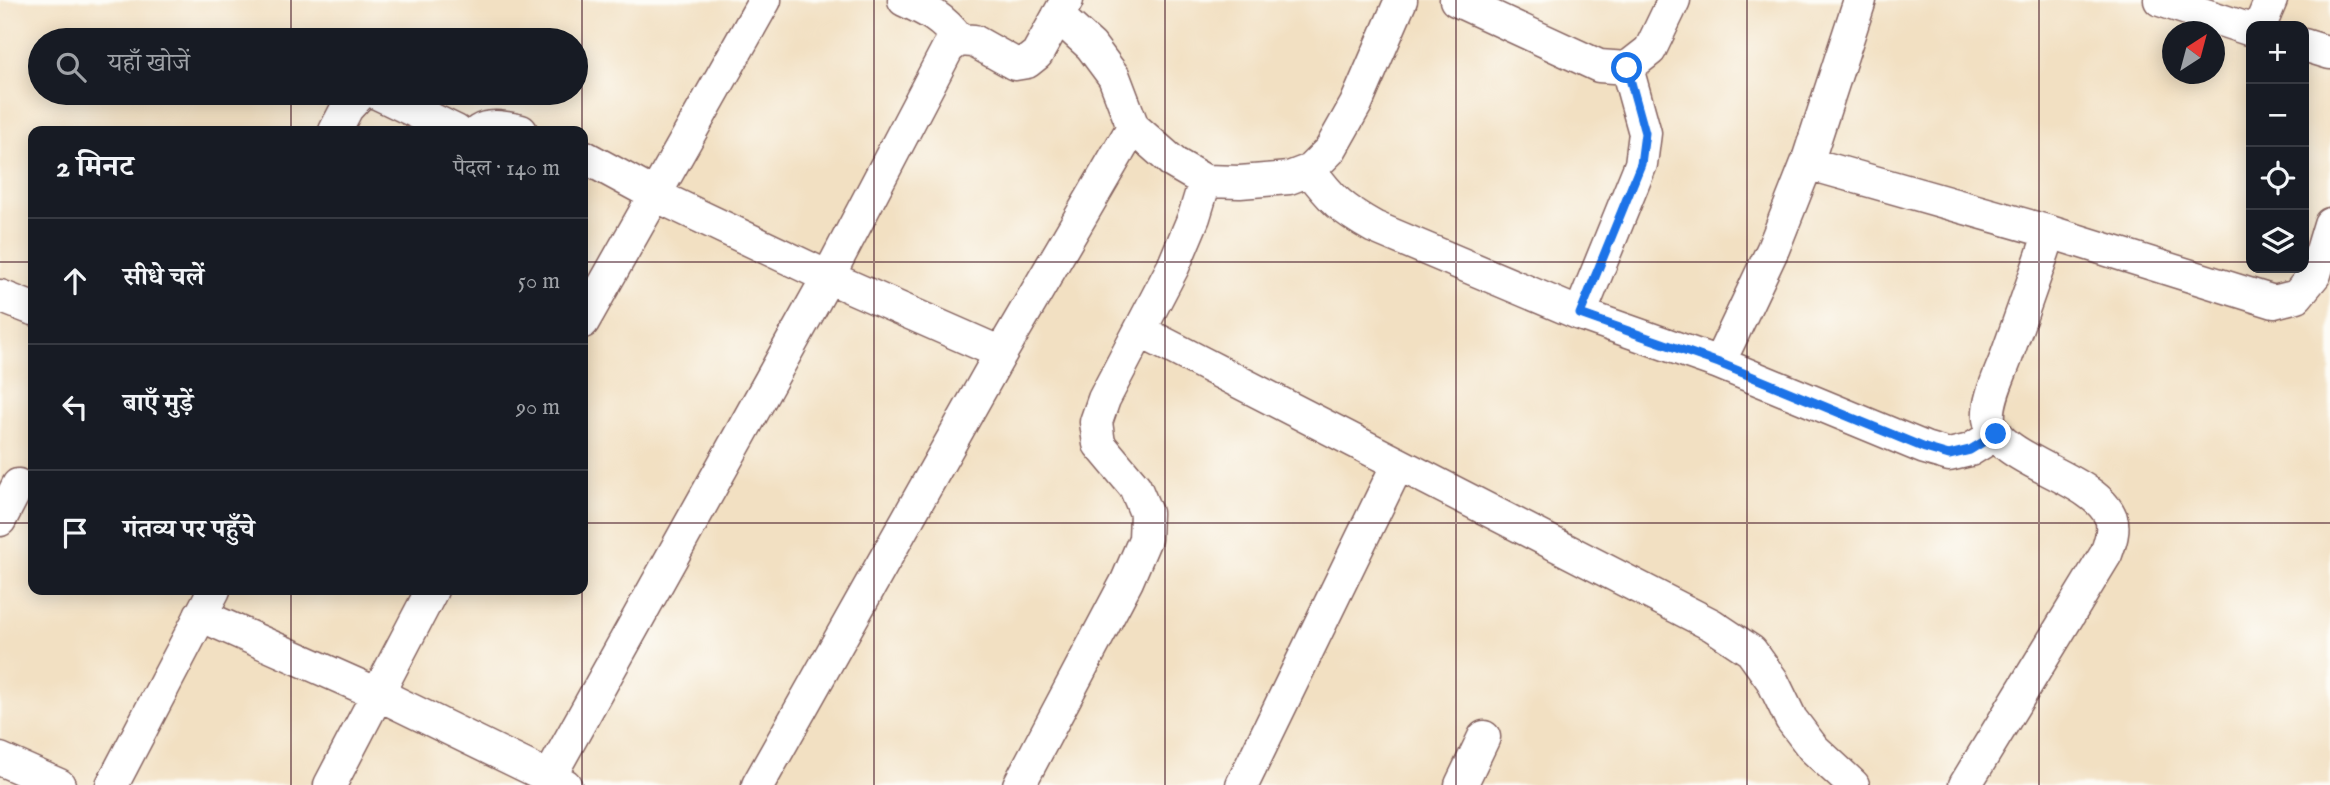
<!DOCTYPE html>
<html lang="hi">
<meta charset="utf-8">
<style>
body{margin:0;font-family:"IM FELL English","Noto Serif Devanagari",serif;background:#242831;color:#f1f3f6}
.controls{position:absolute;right:21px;top:21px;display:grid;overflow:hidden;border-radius:14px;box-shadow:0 4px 18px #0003}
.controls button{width:63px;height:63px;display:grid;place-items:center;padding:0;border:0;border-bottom:2px solid #363941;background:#171b24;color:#f1f3f6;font:35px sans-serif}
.compass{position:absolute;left:2162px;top:21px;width:63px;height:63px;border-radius:50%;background:#171b24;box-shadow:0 4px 18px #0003;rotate:36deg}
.stop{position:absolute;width:21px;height:21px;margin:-16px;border:5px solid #1a73e8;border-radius:50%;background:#fff}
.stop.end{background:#1a73e8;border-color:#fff;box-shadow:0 2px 7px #0008}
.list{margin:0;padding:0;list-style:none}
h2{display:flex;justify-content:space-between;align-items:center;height:91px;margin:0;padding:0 28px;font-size:30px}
h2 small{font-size:23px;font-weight:400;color:#9ea1a6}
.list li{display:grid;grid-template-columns:46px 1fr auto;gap:21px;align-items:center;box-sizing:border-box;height:126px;padding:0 28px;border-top:2px solid #363941}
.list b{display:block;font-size:26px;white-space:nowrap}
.list em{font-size:23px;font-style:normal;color:#9ea1a6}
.icon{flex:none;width:38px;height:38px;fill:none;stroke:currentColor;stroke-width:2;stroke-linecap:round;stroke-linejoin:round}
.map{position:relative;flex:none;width:2330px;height:785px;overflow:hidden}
.search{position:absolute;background:#171b24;box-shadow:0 4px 18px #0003;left:28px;top:28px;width:560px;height:77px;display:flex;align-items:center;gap:18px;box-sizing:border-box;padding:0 24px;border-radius:38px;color:#9ea1a6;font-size:26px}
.panel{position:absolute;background:#171b24;box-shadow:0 4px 18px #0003;left:28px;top:126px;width:560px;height:469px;border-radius:14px}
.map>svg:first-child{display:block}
</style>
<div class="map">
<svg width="2330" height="785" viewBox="0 0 2330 785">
<rect width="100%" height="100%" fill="#fdfcf7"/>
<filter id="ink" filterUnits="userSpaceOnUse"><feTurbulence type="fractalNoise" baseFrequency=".0143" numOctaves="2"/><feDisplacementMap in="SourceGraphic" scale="14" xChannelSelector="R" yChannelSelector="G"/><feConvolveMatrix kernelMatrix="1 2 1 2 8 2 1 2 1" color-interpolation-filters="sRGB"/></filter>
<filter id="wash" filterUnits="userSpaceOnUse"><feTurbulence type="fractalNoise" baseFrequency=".00686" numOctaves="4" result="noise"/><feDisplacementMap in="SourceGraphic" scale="28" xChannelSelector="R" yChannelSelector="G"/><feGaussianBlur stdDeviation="1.57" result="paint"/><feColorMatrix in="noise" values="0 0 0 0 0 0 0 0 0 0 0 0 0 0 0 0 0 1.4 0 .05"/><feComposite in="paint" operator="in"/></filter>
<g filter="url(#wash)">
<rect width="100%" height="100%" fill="#f2e0c2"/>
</g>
<g filter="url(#ink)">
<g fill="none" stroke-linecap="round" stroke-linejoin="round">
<g stroke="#856360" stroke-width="35">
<path id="minor" d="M904,0C928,11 943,18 959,40
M1456,0L1599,66L1627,68L1650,50L1674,0
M2160,0L2251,30
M1058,16L1091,46L1114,77L1133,127L1174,163L1205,181L1240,182L1289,178L1310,170L1330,150L1356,104L1401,0
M2260,26L2271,0
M2304,45L2330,53
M377,93L456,131
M335,131L347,108L361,93
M479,131C490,124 509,128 521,131
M583,156L655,195L828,277L1001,353
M1807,163L2050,232L2274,302L2297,296L2315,274L2330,224
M1310,170C1332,200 1342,209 1374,227L1580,314L1719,363L1925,448L1949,455L1970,450L1996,434
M0,296L33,309
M1580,314L1641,164L1645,133L1627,68
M583,322L765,0
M1140,331L1712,625L1751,651L1772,680L1791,719L1813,748L1853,785
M1719,363L1773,249L1807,163L1860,0
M0,520L18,485
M200,615L378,694L565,785
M0,759L59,785
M112,785L214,590
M330,785L432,590
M545,785L828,277L948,48L959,40L974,41L1015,64L1027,62L1037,54L1067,0
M758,785L1001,353L1133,127
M1019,785L1127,581L1145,539L1146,513L1135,487L1099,444L1096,422L1104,399L1173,267L1194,217L1205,181
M1242,785L1398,464
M1461,785L1484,737
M1965,785L2106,554C2110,543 2115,530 2111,518C2095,476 1996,462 1989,419C1987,400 2000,375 2006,358C2021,316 2036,274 2050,232"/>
</g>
<use href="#minor" stroke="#fff" stroke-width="32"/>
</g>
</g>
<g fill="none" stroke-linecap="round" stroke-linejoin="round" filter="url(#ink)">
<path stroke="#1a73e8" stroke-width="9" d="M1627,68L1645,133L1641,164L1580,314L1719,363L1925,448L1949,455L1970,450L1996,434"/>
</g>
<path fill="none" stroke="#4a1f2b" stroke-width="2" stroke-opacity="0.55" d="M291,0V40M582,0V131M874,0V785M1165,0V785M1456,0V785M1747,0V785M2039,0V785M291,93V131M0,262H33M583,262H2251M2304,262H2330M0,523H33M583,523H2330M291,590V785M582,590V785"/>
</svg>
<div class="controls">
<button>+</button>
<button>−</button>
<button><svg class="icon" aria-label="locate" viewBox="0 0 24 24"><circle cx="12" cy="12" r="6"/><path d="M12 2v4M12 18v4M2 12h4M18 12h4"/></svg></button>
<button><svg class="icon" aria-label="layers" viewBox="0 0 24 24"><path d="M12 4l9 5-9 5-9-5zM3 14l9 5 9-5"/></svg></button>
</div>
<svg class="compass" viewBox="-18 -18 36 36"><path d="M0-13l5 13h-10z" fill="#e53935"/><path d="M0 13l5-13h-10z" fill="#9ea1a6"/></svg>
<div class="stop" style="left:1627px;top:68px"></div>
<div class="stop end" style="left:1996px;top:434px"></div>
<div class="search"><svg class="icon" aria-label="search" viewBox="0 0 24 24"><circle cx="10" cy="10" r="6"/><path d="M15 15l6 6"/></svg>यहाँ खोजें</div>
<section class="panel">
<h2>2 मिनट<small>पैदल · 140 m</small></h2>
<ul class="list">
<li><svg class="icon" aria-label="ahead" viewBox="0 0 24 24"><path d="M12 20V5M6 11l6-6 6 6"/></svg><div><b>सीधे चलें</b></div><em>50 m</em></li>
<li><svg class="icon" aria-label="left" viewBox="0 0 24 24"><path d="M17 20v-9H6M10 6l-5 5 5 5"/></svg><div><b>बाएँ मुड़ें</b></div><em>90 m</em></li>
<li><svg class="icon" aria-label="arrive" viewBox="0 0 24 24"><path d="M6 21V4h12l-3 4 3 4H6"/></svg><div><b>गंतव्य पर पहुँचे</b></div></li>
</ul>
</section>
</div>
